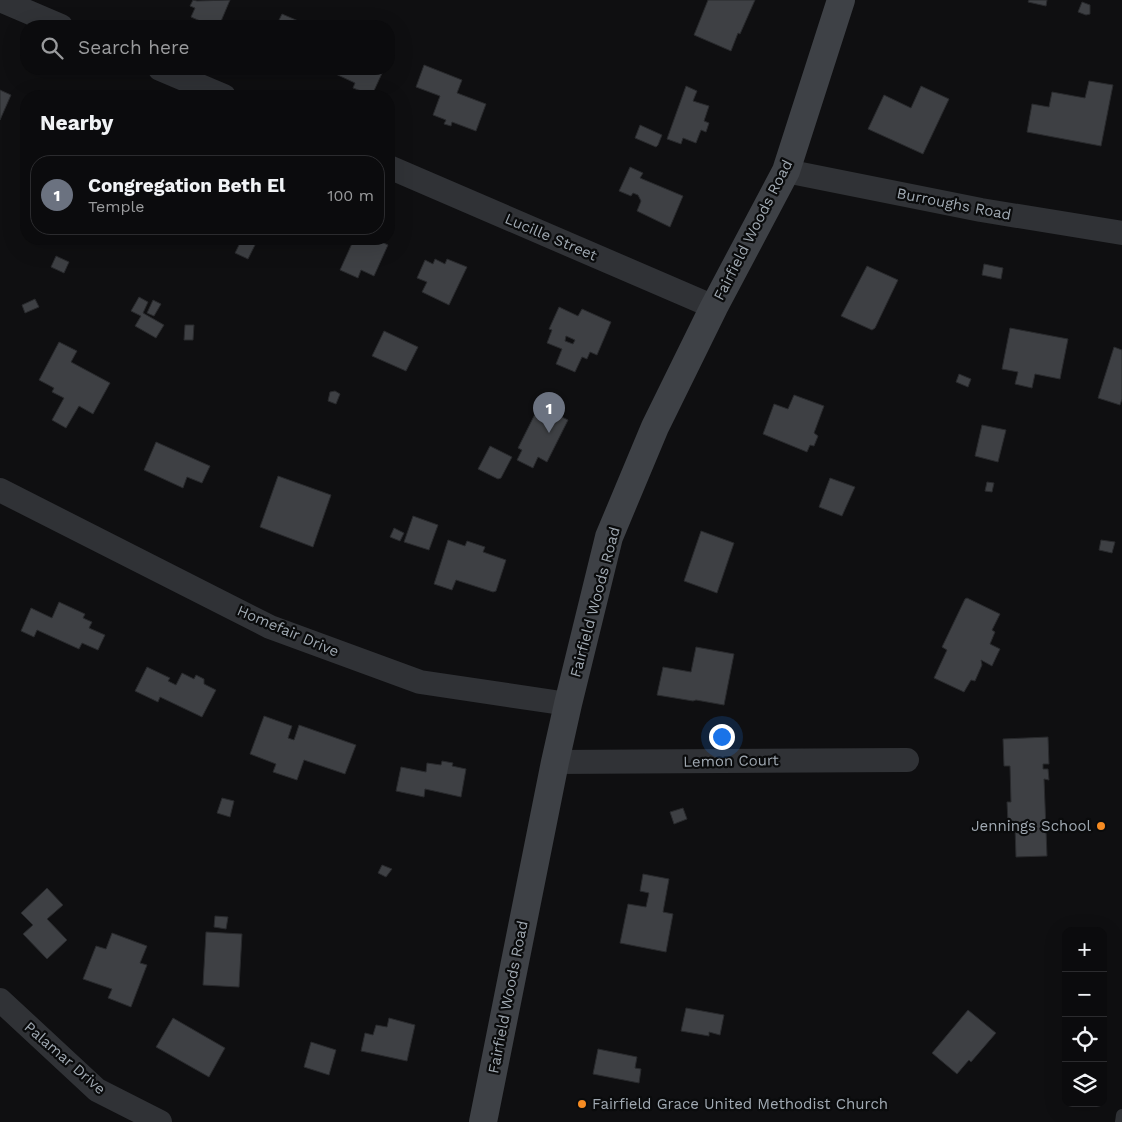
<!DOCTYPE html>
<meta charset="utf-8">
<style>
body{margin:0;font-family:"Work Sans",sans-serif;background:#141416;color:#f1f3f6}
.controls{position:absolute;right:15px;bottom:15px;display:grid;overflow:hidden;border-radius:10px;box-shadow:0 5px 20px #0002}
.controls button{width:45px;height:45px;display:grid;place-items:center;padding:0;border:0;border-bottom:1px solid #2b2b2e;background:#0b0b0d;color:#f1f3f6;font:25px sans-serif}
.you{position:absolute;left:721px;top:736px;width:18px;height:18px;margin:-12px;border:4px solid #fff;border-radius:50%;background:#1a73e8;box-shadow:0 0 0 8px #1a73e833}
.badge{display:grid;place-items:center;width:32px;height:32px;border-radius:50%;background:#0f766e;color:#fff;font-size:16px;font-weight:700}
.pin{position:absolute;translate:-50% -41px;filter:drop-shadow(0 1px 2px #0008)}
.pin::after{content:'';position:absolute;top:26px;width:18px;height:15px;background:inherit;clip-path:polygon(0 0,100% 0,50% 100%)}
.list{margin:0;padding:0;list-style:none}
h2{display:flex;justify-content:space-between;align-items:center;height:65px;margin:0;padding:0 20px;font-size:21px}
h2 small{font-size:16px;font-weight:400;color:#9a9b9d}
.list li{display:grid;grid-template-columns:32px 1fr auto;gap:15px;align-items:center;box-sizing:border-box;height:80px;margin:0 10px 10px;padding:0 10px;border:1px solid #2b2b2e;border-radius:20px}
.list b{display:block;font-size:19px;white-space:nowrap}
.list p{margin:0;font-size:16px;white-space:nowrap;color:#9a9b9d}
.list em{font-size:16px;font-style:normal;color:#9a9b9d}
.icon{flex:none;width:28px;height:28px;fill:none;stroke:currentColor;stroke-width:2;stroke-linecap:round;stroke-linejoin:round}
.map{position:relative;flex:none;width:1122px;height:1122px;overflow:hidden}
.search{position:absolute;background:#0b0b0d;box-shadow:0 5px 20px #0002;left:20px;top:20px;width:375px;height:55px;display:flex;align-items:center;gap:12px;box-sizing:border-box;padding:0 18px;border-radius:20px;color:#9a9b9d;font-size:19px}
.panel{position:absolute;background:#0b0b0d;box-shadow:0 5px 20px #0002;left:20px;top:90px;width:375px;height:155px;border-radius:20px}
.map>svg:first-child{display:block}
</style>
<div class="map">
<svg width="1122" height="1122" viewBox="0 0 1122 1122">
<rect width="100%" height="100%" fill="#0f0f11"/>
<path fill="#3e4044" stroke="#292a2d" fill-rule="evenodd" d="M193,0L197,1L230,0L219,26H212L191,17L195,8L190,6Z
M708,0H755L740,34L738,33L731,51L694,35Z
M1029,0H1047L1046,6L1028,2Z
M1082,2L1090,5V14L1086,15L1078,12Z
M282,14L310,26H276Z
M424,65L462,80L457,93L486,104L476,131L452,122L451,126L444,124L446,120L433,115L440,96L416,87Z
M325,69H384L372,95L353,88L355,83Z
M1089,81L1113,85L1101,146L1027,132L1032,104L1049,107L1052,92L1085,98Z
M686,86L697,91L693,101L709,106L704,121L709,123L706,132L701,130L696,143L683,138L681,144L667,139Z
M921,86L949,99L923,154L868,129L884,95L911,108Z
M0,90L11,95L0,120Z
M640,125L662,135L658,145L656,147L635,138Z
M630,167L643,173L640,178L683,196L670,227L637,211L641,201L638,195L633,193L631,196L619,191Z
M242,239H258L248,259L235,253Z
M354,239H375L388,245L374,276L361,270L358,278L340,270Z
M56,256L69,262L64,273L51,267Z
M435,259L445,264L447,259L467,267L449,305L422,292L427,282L417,278L425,260L433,264Z
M984,264L1003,268L1001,279L982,275Z
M867,266L898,280L875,328L872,330L841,316Z
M139,297L148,302L143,313L164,325L156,338L135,326L141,316L131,311Z
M35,299L39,307L25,313L22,305Z
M153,300L161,304L154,316L147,313Z
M559,307L578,316L582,309L611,322L597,355L590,352L587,359L582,357L575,372L556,364L562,349L547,343L552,330L549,329ZM566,336L575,340L573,344L565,341Z
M185,325H194L193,340H184Z
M1010,328L1068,339L1060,379L1035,374L1032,388L1015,384L1018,372L1002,369Z
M384,331L418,347L406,371L372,356Z
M59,342L77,351L71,362L110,383L93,414L79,406L66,428L52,420L64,398L52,392L54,388L39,380Z
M1114,347L1122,350V399L1120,405L1098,398Z
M959,374L971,379L968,387L956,382Z
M335,391L340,394L336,404L328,401L330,392Z
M794,395L824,406L814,433L818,436L814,446L810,445L807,452L763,434L774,404L788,409Z
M539,406L568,420L547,462L538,457L533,468L517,460L522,450L518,448Z
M982,425L1006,430L998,462L975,456Z
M156,442L210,466L202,483L187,477L183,488L144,470Z
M490,446L512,457L501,478L498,479L478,469Z
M278,476L331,495L313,547L260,527Z
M830,478L855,487L842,516L819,507Z
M987,482L994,483L992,492L985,491Z
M413,516L438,525L429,550L404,542Z
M394,528L404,533L400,541L390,537Z
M701,531L734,543L717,593L684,581Z
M448,540L465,546L467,541L485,547L483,552L506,560L496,591L493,592L456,580L452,590L434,584Z
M1101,540L1115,542L1112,553L1099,550Z
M967,598L1000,614L992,630L995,632L990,644L1000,649L992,666L981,660L982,665L975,681L971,680L964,692L934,678L947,650L942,647L965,599Z
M59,602L85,614L83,618L92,622L89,628L105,635L98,650L82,643L79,649L37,630L34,637L21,631L31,608L52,618Z
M696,647L734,654L724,705L696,700L693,701L657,695L663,667L691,672Z
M147,667L170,678L168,681L176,685L182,673L194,679L196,675L204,679V684L216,690L202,717L160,697L158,702L135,691Z
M264,716L292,726L288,738L294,740L299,725L356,745L345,774L304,760L297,780L273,772L276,764L250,754Z
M1048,737L1049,764H1043V769H1048L1049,780L1044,779L1047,856L1016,857L1015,827H1028V822L1008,823L1007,802H1011L1010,766H1004L1003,739Z
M442,761L453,763L452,766L466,769L461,797L425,789L424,797L396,791L401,767L426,772L427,763L441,765Z
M222,798L234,801L230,817L217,813Z
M683,808L687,819L674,824L670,812Z
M382,865L392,869L386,877L378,873Z
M643,874L669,879L663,912L673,914L666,952L620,943L628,904L646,907L649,893L640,891Z
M47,888L63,905L47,919L67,940L47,959L23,934L33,925L21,913Z
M215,916L228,917L226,929L214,927Z
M206,932L242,934L239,987L203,985Z
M112,933L147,946L140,963L147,965L131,1007L108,998L112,989L83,979L96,946L106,949Z
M686,1008L724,1015L720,1035L709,1032V1036L681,1031Z
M968,1010L996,1033L971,1062L969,1060L957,1074L932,1053Z
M173,1018L225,1048L209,1077L156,1047Z
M389,1018L415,1025L407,1061L361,1051L365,1033L373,1035L376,1025L387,1027Z
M311,1042L336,1050L329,1075L304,1067Z
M598,1049L637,1057L635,1068L641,1069L639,1083L593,1074Z"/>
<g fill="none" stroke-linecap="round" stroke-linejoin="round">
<path stroke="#303236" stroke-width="12" d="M1121,1122L1122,1115"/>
<path stroke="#303236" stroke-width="24" d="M0,0L61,26
M160,69L224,96
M389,167L714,307
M786,171L981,210L1122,233
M0,490L270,627L420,682L568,704
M555,762L907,760
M0,1000L97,1090L160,1122"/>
<path stroke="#3e4146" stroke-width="28" d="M483,1122L555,762L568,704L609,537L655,427L714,307L786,171L841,0"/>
</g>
<g fill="#f68b22" stroke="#0a0b0c" stroke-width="2">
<circle cx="1101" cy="826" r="5"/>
<circle cx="582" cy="1104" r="5"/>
</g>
<g text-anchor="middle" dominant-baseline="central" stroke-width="4.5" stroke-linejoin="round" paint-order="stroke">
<g font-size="15" fill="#a0a9b2" stroke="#0a0b0c">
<text transform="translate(954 204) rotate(11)">Burroughs Road</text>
<text transform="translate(753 230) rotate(-63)">Fairfield Woods Road</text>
<text transform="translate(551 237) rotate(23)">Lucille Street</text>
<text transform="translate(595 602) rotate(-75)">Fairfield Woods Road</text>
<text transform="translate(288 631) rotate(23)">Homefair Drive</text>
<text transform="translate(731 761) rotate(-1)">Lemon Court</text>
<text transform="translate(508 997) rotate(-79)">Fairfield Woods Road</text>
<text transform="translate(65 1058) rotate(41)">Palamar Drive</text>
</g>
<g font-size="15" fill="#a0a9b2" stroke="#0a0b0c" text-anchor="end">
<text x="1091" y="826">Jennings School</text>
<text x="592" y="1104" text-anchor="start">Fairfield Grace United Methodist Church</text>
</g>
</g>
</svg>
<div class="controls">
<button>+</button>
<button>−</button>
<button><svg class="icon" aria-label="locate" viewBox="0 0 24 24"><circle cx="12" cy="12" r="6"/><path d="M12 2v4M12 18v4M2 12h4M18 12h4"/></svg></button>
<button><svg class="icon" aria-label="layers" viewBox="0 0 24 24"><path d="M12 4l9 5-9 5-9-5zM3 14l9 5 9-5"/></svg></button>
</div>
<div class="you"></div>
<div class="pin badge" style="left:549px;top:433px;background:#6b7280">1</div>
<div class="search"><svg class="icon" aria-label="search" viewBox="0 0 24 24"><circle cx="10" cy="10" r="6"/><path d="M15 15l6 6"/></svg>Search here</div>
<section class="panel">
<h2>Nearby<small></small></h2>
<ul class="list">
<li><span class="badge" style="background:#6b7280">1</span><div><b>Congregation Beth El</b><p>Temple</p></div><em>100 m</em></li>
</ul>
</section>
</div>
